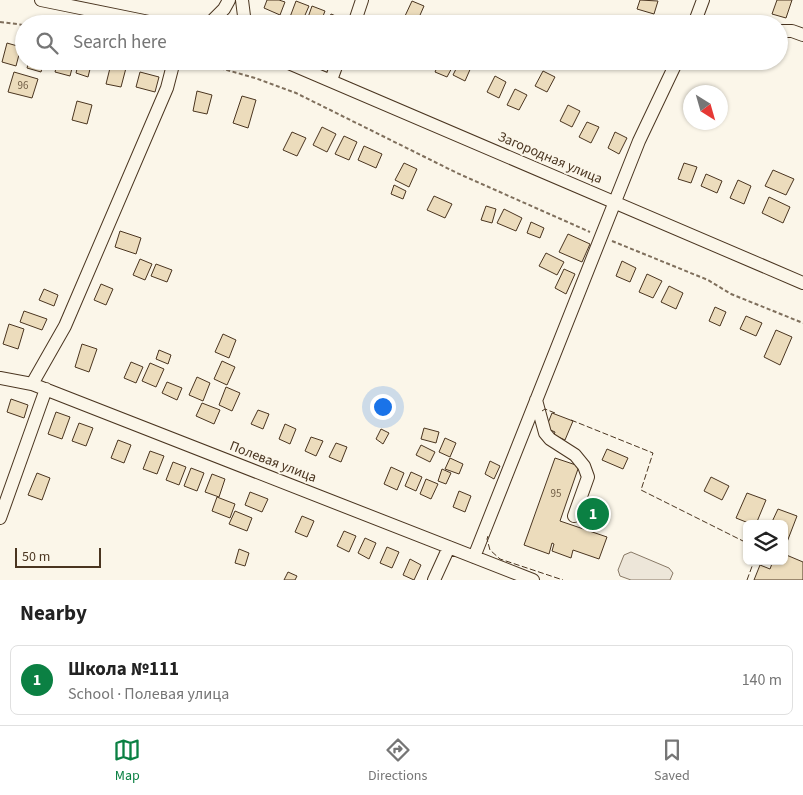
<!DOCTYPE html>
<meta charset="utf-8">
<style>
body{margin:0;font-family:"Source Sans 3",sans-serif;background:#f6f6f6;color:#222}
.controls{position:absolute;right:15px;bottom:15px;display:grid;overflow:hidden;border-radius:8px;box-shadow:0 1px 4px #0004}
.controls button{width:45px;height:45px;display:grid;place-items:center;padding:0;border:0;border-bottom:1px solid #e0e0e0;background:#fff;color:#222;font:25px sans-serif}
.compass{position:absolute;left:683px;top:85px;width:45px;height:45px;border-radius:50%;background:#fff;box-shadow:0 1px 4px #0004;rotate:143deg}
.scale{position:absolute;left:15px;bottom:12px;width:86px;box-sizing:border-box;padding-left:5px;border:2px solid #4a3520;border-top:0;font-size:14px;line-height:18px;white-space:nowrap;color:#4a3520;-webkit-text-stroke:4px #fbf6e9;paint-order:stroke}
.you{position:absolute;left:382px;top:406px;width:18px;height:18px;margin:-12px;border:4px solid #fff;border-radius:50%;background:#1a73e8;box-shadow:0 0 0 8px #1a73e833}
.badge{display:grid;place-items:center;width:32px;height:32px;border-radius:50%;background:#0b8043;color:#fff;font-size:16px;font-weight:700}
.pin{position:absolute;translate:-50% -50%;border:2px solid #fff;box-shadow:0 1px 5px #0006}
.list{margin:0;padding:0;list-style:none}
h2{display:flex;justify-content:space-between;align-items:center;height:65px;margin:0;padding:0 20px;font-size:21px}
h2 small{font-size:16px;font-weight:400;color:#767676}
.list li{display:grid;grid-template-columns:32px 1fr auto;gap:15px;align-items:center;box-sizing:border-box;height:70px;margin:0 10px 10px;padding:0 10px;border:1px solid #e0e0e0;border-radius:8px}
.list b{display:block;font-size:19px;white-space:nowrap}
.list p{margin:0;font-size:16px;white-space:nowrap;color:#767676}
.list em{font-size:16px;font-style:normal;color:#767676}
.icon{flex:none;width:28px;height:28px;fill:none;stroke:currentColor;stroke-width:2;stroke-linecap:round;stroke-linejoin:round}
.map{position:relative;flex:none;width:803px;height:580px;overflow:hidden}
.search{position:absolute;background:#fff;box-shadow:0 1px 4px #0004;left:15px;right:15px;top:15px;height:55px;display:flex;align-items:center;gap:12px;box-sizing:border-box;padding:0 18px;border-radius:28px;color:#767676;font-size:19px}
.sheet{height:145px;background:#fff}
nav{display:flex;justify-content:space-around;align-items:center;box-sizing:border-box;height:70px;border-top:1px solid #e0e0e0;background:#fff;font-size:14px;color:#767676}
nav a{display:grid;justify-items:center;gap:2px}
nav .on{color:#0b8043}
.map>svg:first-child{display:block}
</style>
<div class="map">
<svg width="803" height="580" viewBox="0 0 803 580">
<rect width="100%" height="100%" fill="#fbf6e9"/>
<path fill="#ede6d9" stroke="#887966" d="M631,552L669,568L673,573L670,580H631L620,576L618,570L624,555Z"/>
<path fill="#ecdcbc" stroke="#4a3520" d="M267,0H279L285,2L280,15L264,8Z
M640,0L658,1L654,14L637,9Z
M777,0H792L786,18L772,14Z
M296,1L309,6L302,22L290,17Z
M412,1L424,6L417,22L405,16Z
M312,6L325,11L320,24L306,23Z
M331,14L343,19L341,24H327Z
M379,17L392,21L391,24H377Z
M7,43L21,47L16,66L2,62Z
M29,61H44L41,72L27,68Z
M58,61H74L70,76L55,72Z
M79,61H92L88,77L76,73Z
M440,61L455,62L447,77L435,72Z
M460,61H464L472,65L465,81L453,75Z
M111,64L126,68L121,87L106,84Z
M543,71L555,77L547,92L535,86Z
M14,72L38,79L32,98L8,92Z
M140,72L159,77L155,92L136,87Z
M495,76L506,82L499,98L487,92Z
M515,89L527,95L519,110L507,105Z
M197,91L212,95L207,114L193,111Z
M242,96L256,100L248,128L233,123Z
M77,101L92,105L87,124L72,120Z
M568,105L580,111L572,127L560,121Z
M587,122L599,127L591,143L579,137Z
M322,127L336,134L327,152L313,145Z
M292,132L306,138L297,156L283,150Z
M615,132L627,138L619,154L608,148Z
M344,136L357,142L349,160L335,154Z
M364,146L382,154L376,168L358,160Z
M404,163L417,169L409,187L395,180Z
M684,163L697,167L691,183L678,179Z
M773,170L794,179L786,195L765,186Z
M706,174L722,181L717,193L701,186Z
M738,180L751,186L744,204L730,198Z
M394,185L406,191L403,199L391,194Z
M434,196L452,204L445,218L427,210Z
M769,197L790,207L783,223L762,213Z
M486,206L496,209L492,223L481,220Z
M504,209L522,218L516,231L497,223Z
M531,222L544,228L540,238L527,233Z
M120,231L141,238L136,254L115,247Z
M568,234L590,244L582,262L559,252Z
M546,253L564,262L557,275L539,266Z
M140,259L152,264L145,280L133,275Z
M622,261L636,268L630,282L616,276Z
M156,264L172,270L167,282L151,276Z
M564,269L575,274L566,294L555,288Z
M647,274L662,281L653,298L639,292Z
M101,284L113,289L106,305L94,300Z
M669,286L683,293L676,309L661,302Z
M44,289L58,295L54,306L39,300Z
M715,307L726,312L720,326L709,321Z
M24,311L47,319L42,330L20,322Z
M746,316L762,323L756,336L740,329Z
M9,324L24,329L18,349L3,344Z
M776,330L792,337L780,365L764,357Z
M223,334L236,340L229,358L215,352Z
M82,344L97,349L89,372L75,367Z
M159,350L171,355L168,364L156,359Z
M222,361L235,367L227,385L214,379Z
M131,362L143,367L136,383L124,378Z
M150,363L164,369L156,387L142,381Z
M197,377L210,383L203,401L189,395Z
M167,382L182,388L177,400L162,393Z
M226,387L240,393L232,411L219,405Z
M11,399L28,405L24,418L7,412Z
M202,403L220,410L214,424L196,416Z
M258,410L269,414L263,429L251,424Z
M56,412L70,417L62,439L48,434Z
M552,413L573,421L565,440L554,435L555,432L546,428Z
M79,423L93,428L86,446L72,441Z
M285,424L296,429L290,444L279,439Z
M424,428L439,432L436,443L421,439Z
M381,429L389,433L383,444L376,439Z
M311,437L323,441L316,456L305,451Z
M445,438L456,443L450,457L439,452Z
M118,440L131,445L124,463L111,458Z
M336,443L347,447L341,462L329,457Z
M421,445L435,452L430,462L416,455Z
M607,449L628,458L623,469L602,460Z
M150,451L164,456L157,474L143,469Z
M450,458L463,464L459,474L445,469Z
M555,458L579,466L560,521L607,537L599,559L573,550L571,558L552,551L554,544L552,543L549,554L524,545Z
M490,461L500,466L494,479L485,474Z
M173,462L186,467L179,485L166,480Z
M391,467L404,473L397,490L384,484Z
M191,468L204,473L197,491L184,486Z
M442,469L451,473L446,484L438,481Z
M411,472L422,477L416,491L405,486Z
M37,473L50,478L42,500L28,495Z
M212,474L225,479L219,497L205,492Z
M711,477L729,486L722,500L704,491Z
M426,479L438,484L431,499L420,494Z
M459,491L471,496L465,512L453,507Z
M250,492L268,499L262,512L245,505Z
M747,493L766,500L756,524H751L736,518Z
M217,497L235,504L230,518L212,511Z
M778,509L797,516L787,542L784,541V524H771Z
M235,511L252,518L247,531L229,524Z
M302,516L314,521L307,537L295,532Z
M344,531L356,536L349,552L337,546Z
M365,538L376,543L369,559L358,553Z
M387,547L399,552L392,568L380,563Z
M239,549L249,553L245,566L235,563Z
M784,554L803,562V580H754L760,565L770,569L773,561H784Z
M410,559L421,565L414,580L403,575Z
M288,572L297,576L295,580H284Z"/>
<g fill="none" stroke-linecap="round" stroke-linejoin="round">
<g stroke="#4a3520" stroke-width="14">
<path id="minor" d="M41,0L159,24
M242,0L245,24
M209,24L224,9L229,0
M354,24L362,0
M694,24L703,0
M779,31H792L803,35
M284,61L803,283
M331,80L338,61
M0,378L32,384L533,580
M32,384L65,326L167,88L174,61
M536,400L545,433L550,439L575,455L584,466L588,477L574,516
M0,518L46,389
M474,557L639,141L677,61
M434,580L449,547"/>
</g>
<path stroke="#7f6f5c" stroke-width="2" stroke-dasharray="4 2.5" stroke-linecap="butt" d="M0,22L24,25
M195,61L255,78L296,93L457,173L590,232
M612,241L708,280L731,294L803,323"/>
<use href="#minor" stroke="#fbf6e9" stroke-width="12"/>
<path stroke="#4a3520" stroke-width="1" stroke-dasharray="6 2.5" stroke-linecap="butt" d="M542,411L545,409L555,413
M571,420L653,453L641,490L747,543
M488,536L487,539L490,550L500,559L563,580
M747,580L754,561"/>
</g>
<g text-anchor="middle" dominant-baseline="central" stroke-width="4" stroke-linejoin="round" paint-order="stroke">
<g font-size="11" fill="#725f47">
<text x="23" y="85">96</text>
<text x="556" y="493">95</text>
</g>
<g font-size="14" fill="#4a3520" stroke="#fbf6e9">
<text transform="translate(550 158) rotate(23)">Загородная улица</text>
<text transform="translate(273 462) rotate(21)">Полевая улица</text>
</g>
</g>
</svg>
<div class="controls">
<button><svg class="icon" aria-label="layers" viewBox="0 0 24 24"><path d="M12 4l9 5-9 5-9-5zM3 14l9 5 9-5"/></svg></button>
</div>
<svg class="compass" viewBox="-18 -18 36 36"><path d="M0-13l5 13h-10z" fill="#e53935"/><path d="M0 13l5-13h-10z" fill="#767676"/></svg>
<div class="scale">50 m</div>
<div class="you"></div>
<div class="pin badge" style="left:593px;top:514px">1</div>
<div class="search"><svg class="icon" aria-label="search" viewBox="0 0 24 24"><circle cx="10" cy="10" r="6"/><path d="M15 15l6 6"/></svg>Search here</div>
</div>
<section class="sheet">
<h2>Nearby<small></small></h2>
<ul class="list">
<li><span class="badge">1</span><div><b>Школа №111</b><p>School · Полевая улица</p></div><em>140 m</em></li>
</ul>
</section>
<nav>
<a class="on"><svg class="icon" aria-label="map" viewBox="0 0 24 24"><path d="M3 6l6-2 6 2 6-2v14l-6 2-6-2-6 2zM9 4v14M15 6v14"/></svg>Map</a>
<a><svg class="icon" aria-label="directions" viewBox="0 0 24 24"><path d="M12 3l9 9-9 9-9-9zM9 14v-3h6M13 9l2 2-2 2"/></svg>Directions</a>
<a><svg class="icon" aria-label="saved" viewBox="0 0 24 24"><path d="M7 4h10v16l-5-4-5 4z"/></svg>Saved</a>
</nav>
